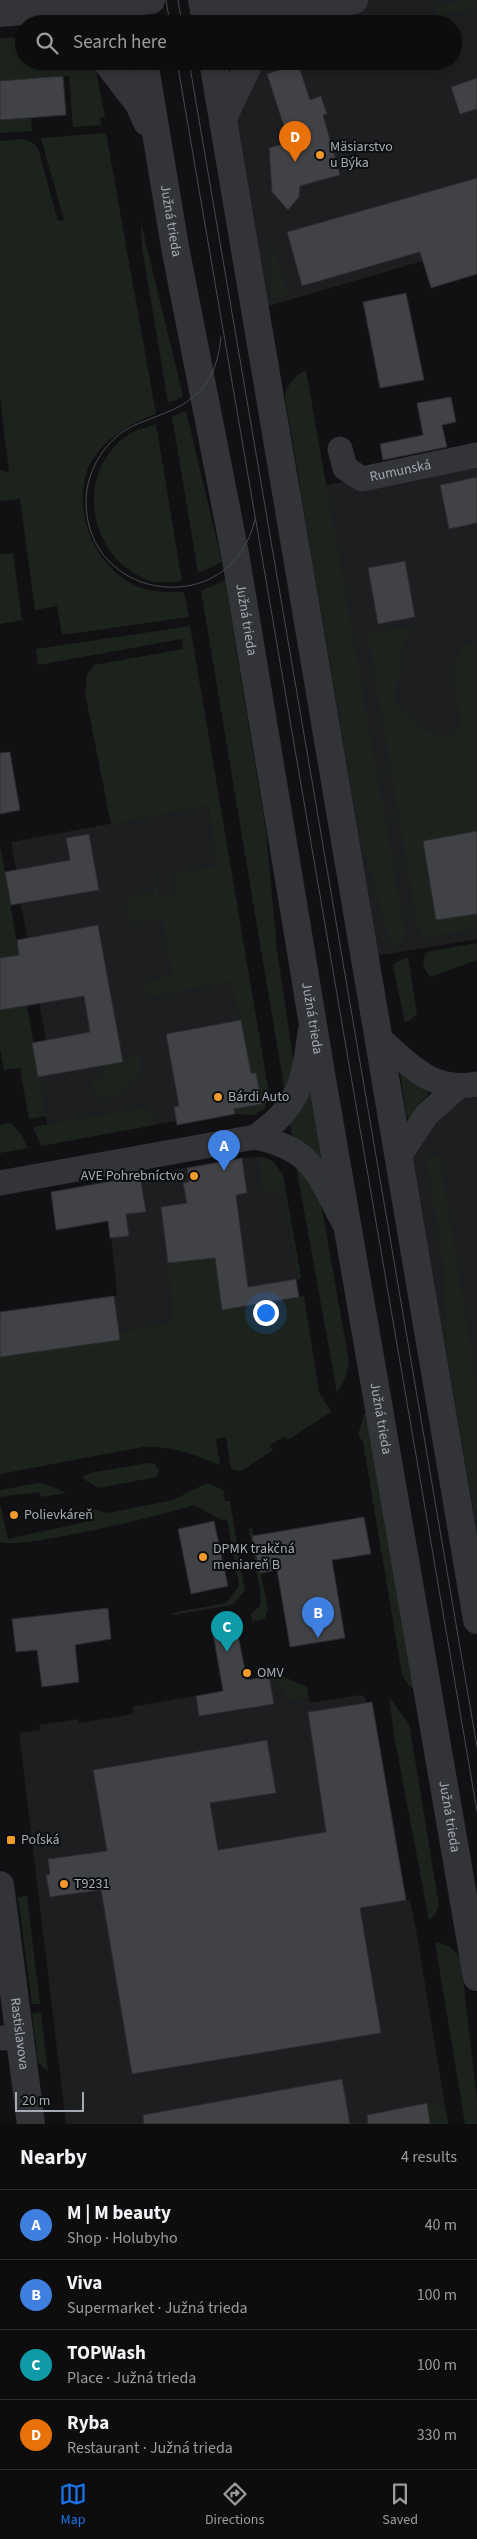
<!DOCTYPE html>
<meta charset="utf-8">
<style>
body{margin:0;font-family:"Source Sans 3",sans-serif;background:#161617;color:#f1f3f6}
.scale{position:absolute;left:15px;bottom:12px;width:69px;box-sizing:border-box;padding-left:5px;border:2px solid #a3aab4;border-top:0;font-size:14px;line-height:18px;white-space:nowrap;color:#a3aab4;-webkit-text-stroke:4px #0c0d0e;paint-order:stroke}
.you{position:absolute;left:265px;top:1312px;width:18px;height:18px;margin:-12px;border:4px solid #fff;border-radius:50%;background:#1a73e8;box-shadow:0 0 0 8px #1a73e833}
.badge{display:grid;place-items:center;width:32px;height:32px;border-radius:50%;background:#1a73e8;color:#fff;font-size:16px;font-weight:700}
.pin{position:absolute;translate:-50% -41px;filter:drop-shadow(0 1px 2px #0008)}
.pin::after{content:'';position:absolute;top:26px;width:18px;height:15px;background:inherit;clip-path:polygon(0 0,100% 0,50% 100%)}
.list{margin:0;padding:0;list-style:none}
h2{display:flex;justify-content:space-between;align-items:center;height:65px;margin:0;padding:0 20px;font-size:21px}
h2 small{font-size:16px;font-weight:400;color:#9a9c9e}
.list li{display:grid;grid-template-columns:32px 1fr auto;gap:15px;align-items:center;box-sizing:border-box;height:70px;padding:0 20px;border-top:1px solid #2d2d2e}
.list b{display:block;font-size:19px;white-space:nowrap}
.list p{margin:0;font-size:16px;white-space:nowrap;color:#9a9c9e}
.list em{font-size:16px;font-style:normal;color:#9a9c9e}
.icon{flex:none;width:28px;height:28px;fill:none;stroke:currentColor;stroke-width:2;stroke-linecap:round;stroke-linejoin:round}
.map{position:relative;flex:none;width:477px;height:2124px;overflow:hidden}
.search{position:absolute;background:#0d0d0e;box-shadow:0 2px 8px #0003;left:15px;right:15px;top:15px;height:55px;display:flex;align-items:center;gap:12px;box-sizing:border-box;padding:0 18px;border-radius:28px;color:#9a9c9e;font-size:19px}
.sheet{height:345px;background:#0d0d0e}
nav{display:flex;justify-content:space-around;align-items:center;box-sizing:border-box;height:70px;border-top:1px solid #2d2d2e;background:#0d0d0e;font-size:14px;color:#9a9c9e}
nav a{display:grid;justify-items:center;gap:2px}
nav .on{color:#1a73e8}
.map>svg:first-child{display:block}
</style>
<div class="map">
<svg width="477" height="2124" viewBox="0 0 477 2124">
<rect width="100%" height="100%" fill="#111113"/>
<path fill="#1d1e20" d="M354,0H477V245L255,310L231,98L250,61H453V24H286Z
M477,455V939L365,958L288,493Z
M208,806L262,1104L234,1109L235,1114L176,1121L51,1144L32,1043L46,1040L21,904H17L12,870H16L11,842Z
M477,1084V1619L399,1156Z
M263,1157L273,1161L283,1175L301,1278L222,1314L119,1332L114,1296L117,1295L115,1272L105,1182L242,1158Z
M274,1676L290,1701L308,1698L310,1703L360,1695L364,1696L366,1702H372L406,1900H410L418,1941L448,2124H66L19,1733L40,1730L39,1725L78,1719L79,1723L133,1714L132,1707L223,1691L222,1685Z"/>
<path fill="#1c231c" d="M467,0H477V8L438,16L435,14L436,7Z
M24,37V61H92L95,65L105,117H100L101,125L73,127L69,76L0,81V38Z
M31,118L32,131L0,133V120Z
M106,133L156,414C130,423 97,443 87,471C73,512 94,563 132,584C147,592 167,593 184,592L189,617L62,635L57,606L35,610L20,499L0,501V470L9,472L0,397V141C15,140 28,135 38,148L58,221L64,220L41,138Z
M141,223L183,396L177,400L168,402L142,247Z
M271,244L289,295L271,300Z
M306,370L405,933V940L399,945L390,942L364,848L354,799L285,398C286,385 294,376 306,370Z
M186,411L222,562L198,573L172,417Z
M156,424L182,581C171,582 158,584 148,580C86,556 73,470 131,433C139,429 148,427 156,424Z
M13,553L22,620L0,624V554Z
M225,580L266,831L277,950L294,1065L286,1099L201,591Z
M190,626L269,1093L265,1108L254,1115L235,1114L234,1109L261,1104L251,1073L231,981L146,997L143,983L173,976L162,917L130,923L127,903L132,897L154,892L151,878L155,877L159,897L175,894L172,874L218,866L208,806L111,824L85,693L87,675L94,665L183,649L182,639L38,665L36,649Z
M413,626C401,645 402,651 400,673C399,680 395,686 395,692C395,717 426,732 447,737L457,731L461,722C459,714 453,677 454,670C456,662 460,654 463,647L475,640L477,649V831L423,841L436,920L477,914V929L423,937L418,930L368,634Z
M0,844L19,955L0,958Z
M477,943V960L430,977L423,966L425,954L430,951Z
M408,957L417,1014L409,1021L405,1022L393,966L396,962Z
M27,1005L46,1116L29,1119L20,1068L4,1070L0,1049V1010Z
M141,1055V1069C129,1086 120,1099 97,1098L91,1082L105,1078L103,1065Z
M400,1071L427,1086L428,1095L419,1103L409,1119L406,1116Z
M310,1088L323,1164L293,1141L289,1117Z
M146,1108L152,1113L154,1125L41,1146L33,1127Z
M11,1123L21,1134L28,1148L0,1153V1125Z
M433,1154L440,1159L477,1387V1529L447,1352L444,1267L427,1163V1159Z
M258,1157L273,1161L283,1175L301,1278L298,1279L283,1191H263Z
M295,1160L316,1188L323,1214L349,1362L346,1377L337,1393Z
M213,1242L222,1310L304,1296L319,1392L331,1412L288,1440L285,1436L270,1445L273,1450L243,1470L237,1471L231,1468L226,1437L216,1439L220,1465C192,1454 174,1446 143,1447L0,1474V1357L120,1340L119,1332L174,1322L168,1263L199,1260Z
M364,1414H367L414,1686L413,1688L410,1687L402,1675L363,1442L358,1435Z
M148,1463L155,1464L159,1470L157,1477L98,1488L82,1478L89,1473Z
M38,1483L46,1484L66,1493L41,1497L40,1492L0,1497V1490Z
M207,1483L225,1491L223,1495L225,1501H230L245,1591L232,1605L173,1615L172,1613L226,1603L239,1586L227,1519L222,1520L194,1505C166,1514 22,1550 0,1542V1504L8,1539L94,1520L92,1509L108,1513L173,1500Z
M252,1528L268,1609L265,1619L252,1621L251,1614L260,1606L261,1596L249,1529Z
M280,1675L307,1687L308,1698L290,1701L275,1680L274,1676Z
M389,1697L409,1724L439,1905L434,1916L429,1920L394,1735Z
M27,1896L40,2004H32L18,1897Z
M435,1942C448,1944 454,1948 461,1960L477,2100V2124H465Z
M41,2012L48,2072L38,2062L32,2014Z
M427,2103L445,2107L448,2124H430Z"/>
<path fill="#404246" stroke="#2b2c2f" d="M298,63L310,100L321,96L327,114L323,115L340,175L300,186L299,197L288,210L272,192L269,148L289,142L267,74Z
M63,76L66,115L0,120V81Z
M477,78V109L460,114L451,87Z
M477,178V274L431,288L420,252L302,286L287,232Z
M406,293L424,380L380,388L363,302Z
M451,397L456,422L442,425L447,447L383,460L380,444L423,435L417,403Z
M477,477V523L449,529L440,485Z
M405,561L415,617L378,624L368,568Z
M10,752L20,810L0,814V753Z
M477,831V914L436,920L423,841Z
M89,834L99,890L11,905L5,872L70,860L66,838Z
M98,925L123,1062L38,1077L32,1043L90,1032L84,996L0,1010V958L19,955L17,940Z
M241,1020L251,1073H256L262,1104L234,1109L235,1114L177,1125L174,1107L179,1106L166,1034Z
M242,1158L247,1193L236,1195L248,1287L296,1279L299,1297L222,1310L215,1258L168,1263L161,1207L187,1203L183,1183L189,1182L187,1168Z
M140,1176L146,1212L126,1214L129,1236L110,1238L108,1221L56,1230L51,1192Z
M114,1296L120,1340L0,1357V1312Z
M364,1517L371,1554L332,1560L345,1638L290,1647L277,1570L260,1573L252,1536Z
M214,1521L228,1586L191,1594L178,1529Z
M108,1608L111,1639L75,1645L79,1682L42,1687L37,1650L16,1652L12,1619Z
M237,1630L247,1680L269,1676L274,1704L199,1716L196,1696L223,1691L213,1633Z
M372,1702L406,1900L360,1908L381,2033L132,2074L101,1890L50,1897L46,1875L50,1874L48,1859L107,1851L93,1770L267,1740L276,1793L210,1803L218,1850L326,1832L308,1712Z
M342,2079L350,2124H144L143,2115Z
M427,2103L430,2124H368L367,2115Z"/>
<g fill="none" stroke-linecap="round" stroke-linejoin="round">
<g stroke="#323438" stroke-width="25">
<path id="s1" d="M340,449L345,468L362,479L477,455"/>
<path d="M379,1038C411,1066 431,1092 477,1084"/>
<path d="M255,1137C299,1108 304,1081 310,1032"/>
<path d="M399,1156L427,1114L458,1087"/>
<path d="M0,1183L255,1137C315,1150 317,1174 344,1223"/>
<path d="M0,2038L19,2037"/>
</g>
<g stroke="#323438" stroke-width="28">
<path d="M202,0L206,24"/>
<path d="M211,0L235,10L313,8"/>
<path d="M0,13L151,0"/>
<path d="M298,17L313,8L354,0"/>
<path d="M106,61L139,104L147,122"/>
<path id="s2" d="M144,61L175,247L236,559L322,1079L477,1977"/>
<path d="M213,61L477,1620"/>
<path d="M223,118L250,61"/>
<path id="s3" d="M0,1885L31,2124"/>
</g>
<path stroke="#474a4f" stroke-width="1" d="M166,0L170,24
M178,0L182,24
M177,61L477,1811
M189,61L477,1747
M221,337C219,360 212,382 193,397C177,411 155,416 135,425C106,438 87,469 86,500C85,604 233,621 255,519"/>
</g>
<g fill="#f19b2b" stroke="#0c0d0e" stroke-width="2">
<circle cx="320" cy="155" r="5"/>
<circle cx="218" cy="1097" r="5"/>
<circle cx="194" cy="1176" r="5"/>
<circle cx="14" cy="1515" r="5"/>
<circle cx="203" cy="1557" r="5"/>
<circle cx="247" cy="1673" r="5"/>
<rect x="6" y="1835" width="10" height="10" rx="2.5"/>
<circle cx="64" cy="1884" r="5"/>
</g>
<g text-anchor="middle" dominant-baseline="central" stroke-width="4" stroke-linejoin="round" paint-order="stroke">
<g font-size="14" fill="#a3aab4" stroke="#0c0d0e" text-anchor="start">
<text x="330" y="147">Mäsiarstvo<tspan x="330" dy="16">u Býka</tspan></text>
<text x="228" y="1097">Bárdi Auto</text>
<text x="184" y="1176" text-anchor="end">AVE Pohrebníctvo</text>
<text x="24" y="1515">Polievkáreň</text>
<text x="213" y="1549">DPMK trakčná<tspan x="213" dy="16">meniareň B</tspan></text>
<text x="257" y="1673">OMV</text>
<text x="21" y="1840">Poľská</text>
<text x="74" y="1884">T9231</text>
</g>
<g font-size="14" fill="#a3aab4" stroke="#0c0d0e">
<text stroke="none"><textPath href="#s2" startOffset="162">Južná trieda</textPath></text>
<text stroke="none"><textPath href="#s1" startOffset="79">Rumunská</textPath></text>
<text stroke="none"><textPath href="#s2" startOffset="568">Južná trieda</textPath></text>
<text stroke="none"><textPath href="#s2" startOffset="972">Južná trieda</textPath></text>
<text stroke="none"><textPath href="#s2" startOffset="1378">Južná trieda</textPath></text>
<text stroke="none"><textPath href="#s2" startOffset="1782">Južná trieda</textPath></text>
<text stroke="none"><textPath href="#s3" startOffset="150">Rastislavova</textPath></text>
</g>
</g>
</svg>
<div class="scale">20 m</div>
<div class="you"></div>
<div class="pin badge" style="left:224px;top:1171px;background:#3f7fe0">A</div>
<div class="pin badge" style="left:318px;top:1638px;background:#3f7fe0">B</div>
<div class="pin badge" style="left:227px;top:1652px;background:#0f9aa8">C</div>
<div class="pin badge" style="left:295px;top:162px;background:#e8710a">D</div>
<div class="search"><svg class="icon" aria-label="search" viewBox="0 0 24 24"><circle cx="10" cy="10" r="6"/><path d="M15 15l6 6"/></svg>Search here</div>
</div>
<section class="sheet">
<h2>Nearby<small>4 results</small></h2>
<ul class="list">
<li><span class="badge" style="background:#3f7fe0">A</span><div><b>M | M beauty</b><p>Shop · Holubyho</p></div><em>40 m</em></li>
<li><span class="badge" style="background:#3f7fe0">B</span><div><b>Viva</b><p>Supermarket · Južná trieda</p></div><em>100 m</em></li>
<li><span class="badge" style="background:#0f9aa8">C</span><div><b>TOPWash</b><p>Place · Južná trieda</p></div><em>100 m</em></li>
<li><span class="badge" style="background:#e8710a">D</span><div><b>Ryba</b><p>Restaurant · Južná trieda</p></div><em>330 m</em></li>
</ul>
</section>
<nav>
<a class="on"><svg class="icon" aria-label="map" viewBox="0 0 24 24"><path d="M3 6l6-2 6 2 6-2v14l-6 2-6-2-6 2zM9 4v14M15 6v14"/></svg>Map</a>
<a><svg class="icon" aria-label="directions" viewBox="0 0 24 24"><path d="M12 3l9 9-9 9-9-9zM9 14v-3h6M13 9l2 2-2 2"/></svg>Directions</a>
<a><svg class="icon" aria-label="saved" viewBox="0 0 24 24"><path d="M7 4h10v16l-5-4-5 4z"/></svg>Saved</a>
</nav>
